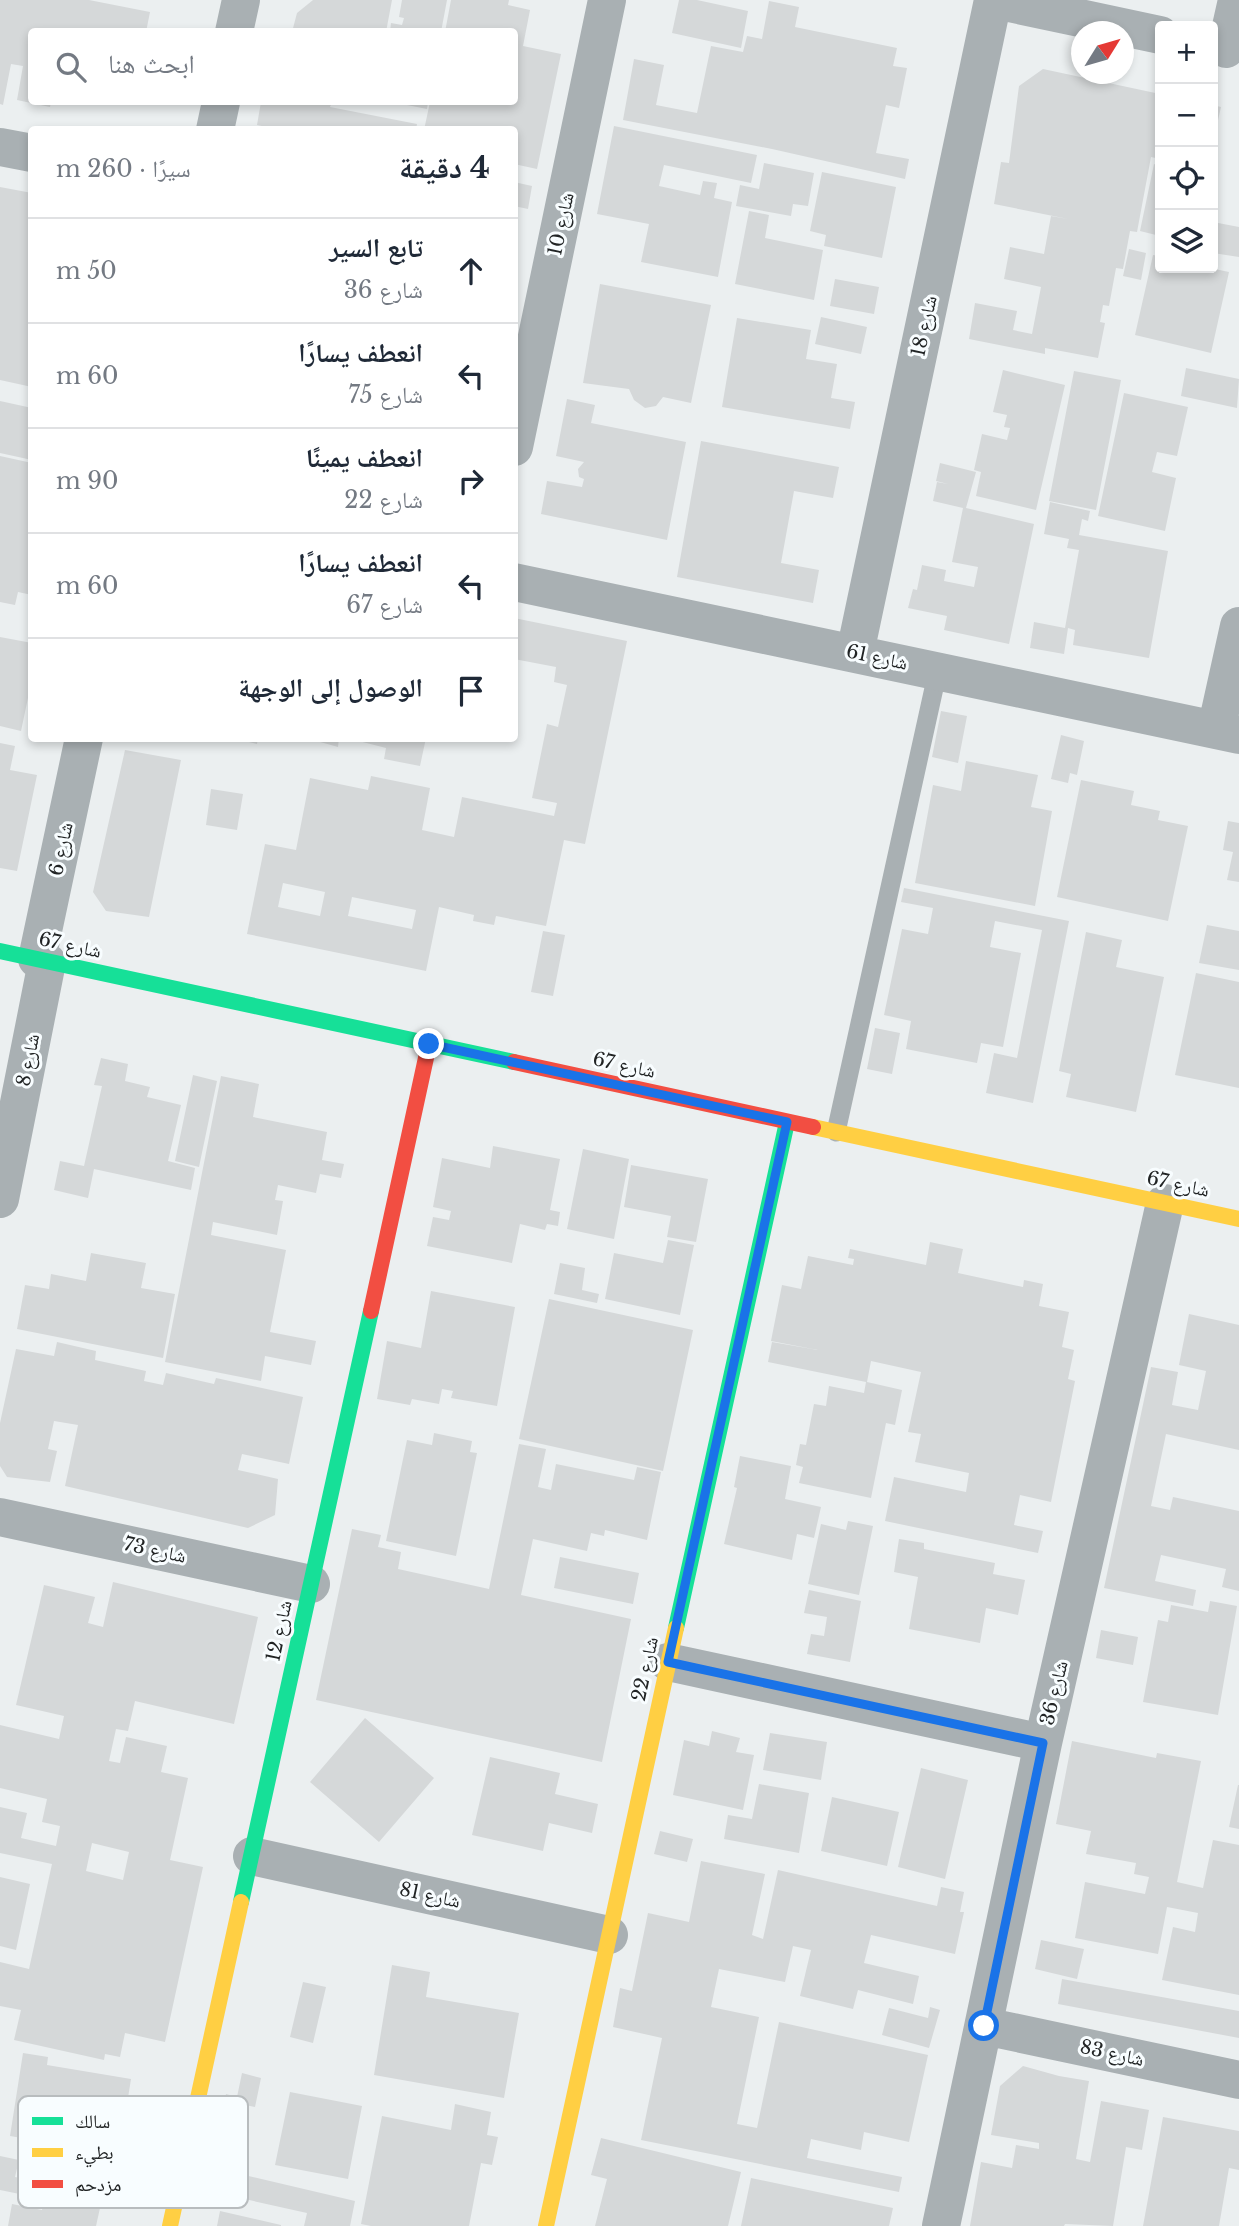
<!DOCTYPE html>
<html lang="ar">
<meta charset="utf-8">
<style>
body{margin:0;font-family:"Libre Baskerville","Noto Naskh Arabic",serif;background:#f2f2f3;color:#1f2937;direction:rtl}
.controls{position:absolute;right:21px;top:21px;display:grid;overflow:hidden;border-radius:7px;box-shadow:0 4px 10px #0003}
.controls button{width:63px;height:63px;display:grid;place-items:center;padding:0;border:0;border-bottom:2px solid #e0e1e3;background:#fff;color:#1f2937;font:35px sans-serif}
.compass{position:absolute;left:1071px;top:21px;width:63px;height:63px;border-radius:50%;background:#fff;box-shadow:0 4px 10px #0003;rotate:53deg}
.stop{position:absolute;width:21px;height:21px;margin:-16px;border:5px solid #1a73e8;border-radius:50%;background:#fff}
.stop.end{background:#1a73e8;border-color:#fff;box-shadow:0 2px 7px #0008}
.list{margin:0;padding:0;list-style:none}
h2{display:flex;justify-content:space-between;align-items:center;height:91px;margin:0;padding:0 28px;font-size:30px}
h2 small{font-size:23px;font-weight:400;color:#747a83}
.list li{display:grid;grid-template-columns:46px 1fr auto;gap:21px;align-items:center;box-sizing:border-box;height:105px;padding:0 28px;border-top:2px solid #e0e1e3}
.list b{display:block;font-size:26px;white-space:nowrap}
.list p{margin:0;font-size:23px;white-space:nowrap;color:#747a83}
.list em{font-size:23px;font-style:normal;color:#747a83}
.icon{flex:none;width:38px;height:38px;fill:none;stroke:currentColor;stroke-width:2;stroke-linecap:round;stroke-linejoin:round}
.map{position:relative;flex:none;width:1239px;height:2226px;overflow:hidden;direction:ltr}
.search{position:absolute;background:#fff;box-shadow:0 4px 10px #0003;left:28px;top:28px;width:490px;height:77px;display:flex;align-items:center;gap:18px;box-sizing:border-box;padding:0 24px;border-radius:7px;color:#747a83;font-size:26px}
.panel{position:absolute;background:#fff;box-shadow:0 4px 10px #0003;left:28px;top:126px;width:490px;height:616px;border-radius:7px;direction:rtl}
.map>svg:first-child{display:block}
</style>
<div class="map">
<svg width="1239" height="2226" viewBox="0 0 1239 2226">
<rect width="100%" height="100%" fill="#ebeff0"/>
<path fill="#d5d8d9" fill-rule="evenodd" d="M0,0H89L150,12L146,32H32V102H51L50,107L17,100L23,66L11,64L3,105L0,104Z
M313,0H392L386,32H292L297,13Z
M402,0H447L441,32H390L391,23L402,25L404,18L399,17Z
M451,0H509L508,5L530,10L523,46L561,54L537,169L514,164V130H424L430,102H514V32H445Z
M679,0H697L748,11L741,48L672,33Z
M769,1L799,7L795,27L897,48L893,66L907,68L899,108L886,105L876,153L909,159L905,179L772,149L623,120L634,59L664,65L656,105L697,113L711,46L743,52L747,36L762,39Z
M1043,69L1160,94V159L1151,157L1137,232L1130,231L1123,269L1116,268L1109,306L1103,305L1100,322L1105,323L1098,358L1045,348V354L969,339L975,303L1017,311L1013,330L1032,334L1041,287L1004,279L1010,247L1044,254L1051,216L1068,219L994,204L1001,162L1009,163L1019,86Z
M261,102H332L330,107L417,124L416,130H281L257,125Z
M408,102H428L427,109L407,105Z
M1213,105L1221,107L1214,138H1213Z
M614,126L757,155L751,183L664,165L659,186L700,195L703,181L717,183L714,198L732,202L718,277L641,262L649,224L597,214Z
M764,163L814,173L808,206L793,204L791,216L736,206L740,185L759,189Z
M1154,164L1160,166V236L1140,231Z
M822,172L896,187L882,258L824,246L826,235L810,231Z
M514,182L532,186L528,209L514,206Z
M0,187L32,193V387L0,380Z
M749,211L769,215L765,238L823,250L814,300L735,284Z
M1213,222L1239,227V257L1213,253Z
M1129,249L1146,253L1141,280L1123,276Z
M1153,255L1160,256V268H1210L1229,272L1211,353L1135,335Z
M835,279L879,287L874,314L830,306Z
M600,284L711,305L691,403L663,397L656,406L645,408L634,400L629,389L583,383Z
M821,317L867,327L861,354L815,344Z
M737,318L811,330L806,359L837,364L831,398L855,402L850,429L722,407Z
M1186,368L1239,379L1237,408L1181,396Z
M1003,370L1065,385L1036,510L976,496L981,472L974,470L982,434L1007,440L1010,428L1004,427L1007,415L993,412Z
M1074,371L1121,380L1096,510L1049,501Z
M1124,393L1188,407L1177,456L1157,452L1152,472L1176,478L1165,531L1098,516Z
M567,399L595,405L591,423L686,442L667,540L541,514L547,481L582,487L584,479L579,477L578,469L584,462L556,456Z
M0,401L32,408V460L0,453Z
M701,441L839,467L833,498L794,491L781,563L819,570L813,603L677,577Z
M0,456L32,463V595L18,592L15,605L0,602Z
M940,463L976,472L966,508L1034,524L1009,644L944,630L947,616L908,608L913,589L917,590L922,565L946,570L944,581L974,587L978,567L952,562L963,508L933,501L937,482L948,484L936,481Z
M1050,502L1090,511L1088,521L1082,519L1079,535L1168,551L1149,658L1073,645L1075,630L1068,628L1064,654L1030,648L1034,622L1065,628L1079,550L1067,548L1069,539L1044,534Z
M514,618L627,641L585,844L564,840L546,926L496,916L494,925L473,921L474,915L439,907L426,971L247,934L265,844L296,850L310,778L368,790L371,776L430,788L422,830L454,837L462,797L554,816L557,803L532,798L547,724L558,727L567,685L554,682L556,667L514,659ZM283,883L325,892L320,916L278,907ZM352,897L416,910L412,929L348,916Z
M0,637L32,643V679L21,731L0,726Z
M941,711L967,716L958,763L932,757Z
M1061,735L1084,741L1077,775L1070,773L1068,783L1051,779Z
M233,738H258L257,744Z
M306,738H339L338,747Z
M347,738H426L420,766L384,759L386,748Z
M0,743L15,746L10,770L37,775L17,871L0,868Z
M125,750L181,760L149,917L106,911L93,892Z
M966,761L1038,775L1031,807L1052,811L1035,906L915,883L933,785L961,791Z
M1081,780L1134,791L1131,805L1160,811L1158,820L1188,826L1168,921L1057,897Z
M211,789L243,794L237,830L206,825Z
M1228,821L1239,823V882L1227,880L1233,852L1223,850Z
M904,888L1069,921L1033,1103L986,1093L994,1053L1017,1058L1042,930L995,921L990,947L1021,953L1003,1047L981,1043L977,1063L906,1049L911,1021L884,1015L902,929L928,934L933,908L901,902Z
M1207,925L1239,931V970L1199,963Z
M543,931L565,935L553,996L531,992Z
M1086,932L1122,940L1116,967L1164,977L1136,1112L1066,1097L1071,1074L1059,1071Z
M1196,973L1239,982V1088L1175,1075Z
M875,1028L900,1033L892,1074L867,1069Z
M101,1058L128,1064L125,1081L150,1087L147,1097L181,1105L168,1161L195,1168L191,1190L94,1169L88,1198L54,1190L60,1161L84,1166L102,1086L94,1085Z
M193,1075L217,1081L199,1167L175,1161Z
M221,1076L259,1084L253,1117L327,1132L322,1160L344,1164L341,1178L320,1174L316,1193L278,1185L275,1200L283,1201L277,1235L213,1222L211,1235L286,1250L270,1332L316,1341L311,1365L265,1356L261,1381L165,1362Z
M493,1146L560,1159L550,1210L560,1212L558,1226L547,1224L545,1230L520,1224L512,1263L427,1246L433,1217L449,1220L451,1211L433,1207L442,1158L490,1168Z
M583,1149L629,1159L614,1239L567,1229Z
M631,1165L708,1179L696,1242L667,1237L671,1216L624,1207Z
M668,1240L694,1245L680,1315L605,1299L614,1253L663,1263Z
M930,1242L963,1249L958,1273L1023,1287L1024,1280L1043,1284L1039,1306L1069,1312L1062,1347L1074,1350L1068,1379L1075,1381L1051,1502L1020,1495L1014,1525L1043,1531L1038,1553L885,1521L894,1477L966,1492L969,1473L915,1462L921,1434L908,1432L921,1372L871,1361L867,1382L902,1390L895,1425L886,1423L871,1498L799,1483L803,1467L796,1465L800,1444L806,1445L814,1404L826,1406L829,1386L864,1393L866,1382L768,1362L772,1342L818,1350L771,1341L782,1285L801,1289L808,1256L853,1265L854,1259L848,1258L850,1249L926,1265Z
M91,1253L146,1263L141,1288L175,1294L163,1358L17,1329L25,1285L49,1289L51,1274L86,1281Z
M560,1263L585,1268L582,1290L599,1294L597,1303L554,1294Z
M431,1291L515,1307L497,1406L451,1398L453,1391L442,1389L439,1404L412,1399L410,1405L377,1399L387,1341L421,1348Z
M549,1299L693,1330L663,1471L519,1439Z
M1189,1314L1239,1325V1450L1166,1434L1151,1506L1170,1510L1173,1497L1239,1511V1591L1222,1587L1226,1569L1161,1555L1155,1581L1196,1590L1193,1606L1104,1588L1151,1367L1178,1372L1172,1405L1198,1410L1206,1371L1179,1365Z
M57,1342L96,1351L95,1360L146,1371L144,1381L163,1385L166,1373L214,1384L216,1378L303,1397L289,1464L242,1454L238,1470L278,1479L275,1515L248,1528L65,1486L78,1425L54,1421L48,1449L57,1451L50,1482L7,1477L0,1466V1423L16,1349L54,1356Z
M434,1433L472,1441L470,1452L477,1453L456,1556L386,1541L407,1440L432,1445Z
M519,1444L546,1449L538,1487L551,1490L556,1464L634,1480L637,1467L661,1472L647,1540L605,1530L604,1536L591,1533L587,1551L533,1539L521,1595L631,1619L602,1762L316,1700L352,1529L381,1535L378,1547L401,1552L398,1569L489,1589Z
M740,1456L791,1466L785,1499L821,1507L814,1538L797,1534L792,1560L724,1544L737,1488L734,1487Z
M848,1521L873,1526L859,1595L808,1584L821,1524L846,1530Z
M899,1539L924,1543V1549L995,1563L993,1574L1025,1580L1018,1615L986,1608L980,1643L909,1629L918,1577L894,1572Z
M560,1557L639,1573L633,1604L554,1588Z
M113,1582L258,1617L234,1724L135,1701L128,1731L116,1729L109,1761L120,1763L126,1737L167,1746L161,1772L188,1778L170,1860L203,1867L165,2042L125,2033L120,2057L105,2054L104,2060L14,2040L21,2010L0,2006V1962L29,1969L52,1864L0,1853V1807L27,1813L21,1838L56,1846L60,1826L42,1822L47,1799L0,1788V1725L59,1739L64,1716L16,1705L44,1585L95,1597L88,1623L103,1627ZM92,1843L129,1852L123,1880L86,1871Z
M809,1590L861,1601L850,1662L807,1654L811,1634L824,1636L827,1617L804,1613Z
M1210,1601L1237,1606L1218,1715L1143,1702L1158,1620L1168,1622L1171,1605L1208,1612Z
M1101,1630L1138,1637L1133,1665L1096,1658Z
M365,1718L434,1778L379,1842L310,1782Z
M712,1731L740,1738L736,1752L754,1755L743,1810L673,1795L684,1740L709,1746Z
M770,1733L827,1742L821,1780L763,1770Z
M1072,1741L1156,1758L1157,1753L1201,1761L1177,1882L1203,1888L1213,1840L1239,1845V1995L1162,1980L1173,1927L1195,1932L1198,1913L1167,1907L1158,1954L1075,1938L1085,1882L1145,1894L1149,1877L1134,1874L1136,1863L1086,1854L1091,1831L1056,1824Z
M490,1757L560,1773L555,1794L598,1804L592,1833L549,1823L543,1851L472,1835Z
M921,1768L968,1780L945,1879L898,1867Z
M759,1784L809,1793L799,1853L724,1839L728,1815L752,1819Z
M1238,1785H1239V1829L1229,1827Z
M832,1797L899,1812L887,1866L821,1851Z
M660,1831L693,1839L687,1862L654,1854Z
M701,1861L765,1874L752,1935L763,1939L778,1870L937,1906L941,1887L964,1892L960,1912H964L955,1954L871,1935L864,1963L919,1976L913,2004L858,1990L853,2009L800,1996L811,1950L793,1946L785,1982L719,1969L711,2007L759,2017L737,2124L757,2128L779,2022L928,2055L909,2142L864,2132L861,2150L811,2139L807,2158L902,2177L899,2192L641,2140L662,2038L613,2027L620,1988L632,1991L648,1913L689,1922Z
M0,1877L30,1884L16,1950L0,1946Z
M1041,1940L1084,1949L1077,1979L1035,1969Z
M392,1965L430,1972L426,1997L519,2013L504,2098L374,2075Z
M1062,1979L1239,2011V2038L1058,2004Z
M303,1982L326,1987L313,2043L290,2037Z
M930,2007L940,2010L929,2048L882,2035L889,2008L928,2018Z
M23,2053L48,2057L47,2065L131,2079L123,2129L102,2125L100,2142L139,2148L129,2209L90,2204L99,2151L10,2136Z
M1023,2066L1059,2076L1089,2081L1076,2159L1090,2162L1101,2101L1149,2110L1142,2150L1126,2147L1113,2226L1065,2224L1064,2226H970L981,2162L1012,2168L1016,2145L1039,2149V2143L991,2135L1000,2086Z
M242,2073L261,2078L255,2107L235,2103L233,2112L223,2110L226,2094L237,2097Z
M290,2092L362,2106L348,2179L275,2165Z
M455,2104L491,2112L487,2135L498,2137L492,2165L481,2163L469,2226H371L361,2224L382,2116L451,2130Z
M1163,2117L1239,2131V2170L1229,2168L1219,2226H1143Z
M601,2138L741,2172L728,2226H595L607,2179L591,2175Z
M0,2156L19,2160L15,2177L47,2183L45,2196L100,2208L96,2226H8L12,2204L42,2210L44,2199L0,2190Z
M210,2167L355,2201L350,2226H304L307,2213L204,2190Z
M751,2178L893,2208L889,2226H741Z
M220,2211L281,2225V2226H217Z"/>
<g fill="none" stroke-linecap="round" stroke-linejoin="round">
<path stroke="#a9b0b3" stroke-width="19" d="M836,1132L938,670"/>
<path stroke="#a9b0b3" stroke-width="38" d="M995,0L1160,35
M234,32L241,0
M1226,49L1237,0
M215,130L221,102
M0,147L32,153
M514,447L607,0
M514,582L1239,735
M855,653L993,0
M1216,730L1239,626
M37,959L84,738
M0,1199L47,962
M0,1517L311,1584
M668,1662L1043,1743
M252,1856L609,1935
M984,2026L1239,2080
M941,2226L1043,1743L1165,1203"/>
<path stroke="#16e098" stroke-width="16" d="M0,951L514,1062
M676,1628L787,1122
M241,1902L371,1311"/>
<path stroke="#ffcf43" stroke-width="16" d="M813,1127L1239,1219
M170,2226L241,1902
M546,2226L676,1628"/>
<path stroke="#f24e42" stroke-width="16" d="M514,1062L813,1127
M371,1311L429,1044"/>
</g>
<g fill="none" stroke-linecap="round" stroke-linejoin="round">
<path stroke="#1a73e8" stroke-width="9" d="M429,1044L787,1122L668,1662L1043,1743L984,2026"/>
</g>
<g text-anchor="middle" dominant-baseline="central" stroke-width="6" stroke-linejoin="round" paint-order="stroke">
<g font-size="19" fill="#212425" stroke="#f8fdff">
<text transform="translate(561 224) rotate(-78)">شارع 10</text>
<text transform="translate(924 326) rotate(-78)">شارع 18</text>
<text transform="translate(877 657) rotate(12)">شارع 61</text>
<text transform="translate(61 849) rotate(-78)">شارع 6</text>
<text transform="translate(70 945) rotate(12)">شارع 67</text>
<text transform="translate(28 1060) rotate(-79)">شارع 8</text>
<text transform="translate(624 1065) rotate(12)">شارع 67</text>
<text transform="translate(1178 1184) rotate(12)">شارع 67</text>
<text transform="translate(155 1550) rotate(12)">شارع 73</text>
<text transform="translate(279 1631) rotate(-78)">شارع 12</text>
<text transform="translate(645 1669) rotate(-78)">شارع 22</text>
<text transform="translate(1054 1693) rotate(-77)">شارع 36</text>
<text transform="translate(430 1895) rotate(12)">شارع 81</text>
<text transform="translate(1112 2053) rotate(12)">شارع 83</text>
</g>
</g>
<rect x="18" y="2096" width="230" height="112" rx="10" fill="#f8fdff" stroke="#b8bcbe" stroke-width="2"/>
<rect x="32" y="2117" width="31" height="8" fill="#16e098"/>
<rect x="32" y="2148" width="31" height="9" fill="#ffcf43"/>
<rect x="32" y="2180" width="31" height="8" fill="#f24e42"/>
<g font-size="19" fill="#212425">
<text x="75" y="2128">سالك</text>
<text x="75" y="2159">بطيء</text>
<text x="75" y="2191">مزدحم</text>
</g>
</svg>
<div class="controls">
<button>+</button>
<button>−</button>
<button><svg class="icon" aria-label="locate" viewBox="0 0 24 24"><circle cx="12" cy="12" r="6"/><path d="M12 2v4M12 18v4M2 12h4M18 12h4"/></svg></button>
<button><svg class="icon" aria-label="layers" viewBox="0 0 24 24"><path d="M12 4l9 5-9 5-9-5zM3 14l9 5 9-5"/></svg></button>
</div>
<svg class="compass" viewBox="-18 -18 36 36"><path d="M0-13l5 13h-10z" fill="#e53935"/><path d="M0 13l5-13h-10z" fill="#747a83"/></svg>
<div class="stop" style="left:984px;top:2026px"></div>
<div class="stop end" style="left:429px;top:1044px"></div>
<div class="search"><svg class="icon" aria-label="search" viewBox="0 0 24 24"><circle cx="10" cy="10" r="6"/><path d="M15 15l6 6"/></svg>ابحث هنا</div>
<section class="panel">
<h2>4 دقيقة<small>سيرًا · 260 m</small></h2>
<ul class="list">
<li><svg class="icon" aria-label="ahead" viewBox="0 0 24 24"><path d="M12 20V5M6 11l6-6 6 6"/></svg><div><b>تابع السير</b><p>شارع 36</p></div><em>50 m</em></li>
<li><svg class="icon" aria-label="left" viewBox="0 0 24 24"><path d="M17 20v-9H6M10 6l-5 5 5 5"/></svg><div><b>انعطف يسارًا</b><p>شارع 75</p></div><em>60 m</em></li>
<li><svg class="icon" aria-label="right" viewBox="0 0 24 24"><path d="M7 20v-9h11M14 6l5 5-5 5"/></svg><div><b>انعطف يمينًا</b><p>شارع 22</p></div><em>90 m</em></li>
<li><svg class="icon" aria-label="left" viewBox="0 0 24 24"><path d="M17 20v-9H6M10 6l-5 5 5 5"/></svg><div><b>انعطف يسارًا</b><p>شارع 67</p></div><em>60 m</em></li>
<li><svg class="icon" aria-label="arrive" viewBox="0 0 24 24"><path d="M6 21V4h12l-3 4 3 4H6"/></svg><div><b>الوصول إلى الوجهة</b></div></li>
</ul>
</section>
</div>
